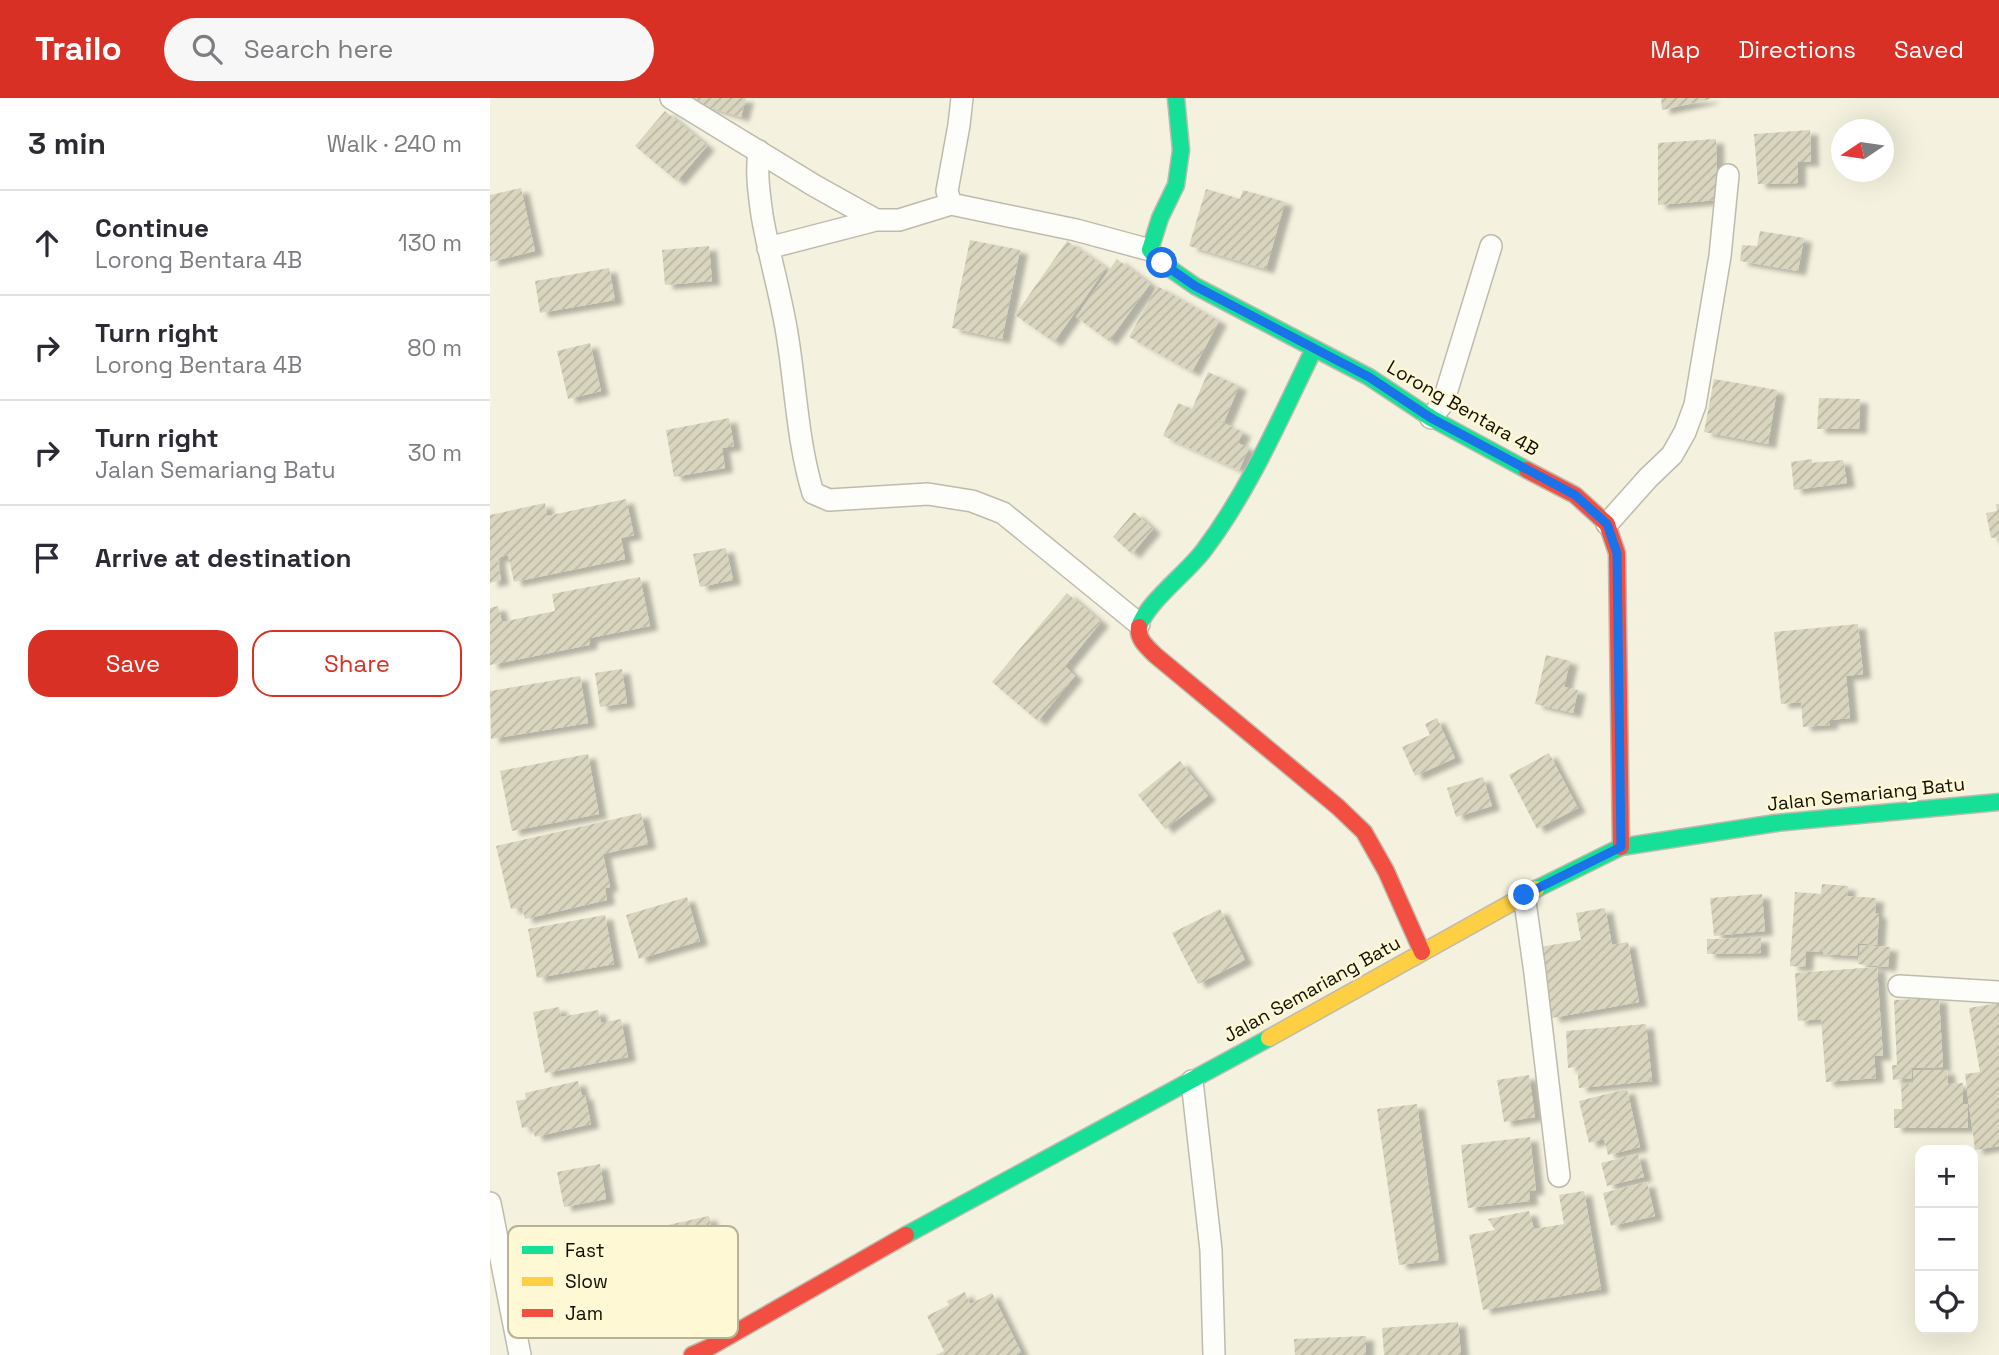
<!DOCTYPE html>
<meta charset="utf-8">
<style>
body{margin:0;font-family:"Space Grotesk",sans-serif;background:#f7f7f7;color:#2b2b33}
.controls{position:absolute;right:21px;bottom:21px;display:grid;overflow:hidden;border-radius:14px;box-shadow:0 7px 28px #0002}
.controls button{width:63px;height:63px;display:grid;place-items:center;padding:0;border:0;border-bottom:2px solid #e1e1e2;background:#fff;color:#2b2b33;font:35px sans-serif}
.compass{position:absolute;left:1341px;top:21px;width:63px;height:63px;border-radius:50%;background:#fff;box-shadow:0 7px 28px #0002;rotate:257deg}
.stop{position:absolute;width:21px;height:21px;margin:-16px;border:5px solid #1a73e8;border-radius:50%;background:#fff}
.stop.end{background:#1a73e8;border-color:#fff;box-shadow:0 2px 7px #0008}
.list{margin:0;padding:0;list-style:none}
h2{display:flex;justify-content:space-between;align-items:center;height:91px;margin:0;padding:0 28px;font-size:30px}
h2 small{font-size:23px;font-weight:400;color:#7c7c81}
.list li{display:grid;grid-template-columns:46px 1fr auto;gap:21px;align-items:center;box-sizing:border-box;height:105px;padding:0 28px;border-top:2px solid #e1e1e2}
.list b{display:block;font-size:26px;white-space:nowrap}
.list p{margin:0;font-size:23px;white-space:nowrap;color:#7c7c81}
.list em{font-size:23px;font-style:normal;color:#7c7c81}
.actions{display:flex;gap:14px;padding:21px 28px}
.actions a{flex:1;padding:16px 0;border:2px solid #d93025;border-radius:21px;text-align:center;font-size:24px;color:#d93025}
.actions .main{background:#d93025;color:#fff}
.icon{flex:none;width:38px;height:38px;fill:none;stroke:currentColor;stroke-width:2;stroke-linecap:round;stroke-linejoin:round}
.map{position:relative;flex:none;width:1509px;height:1257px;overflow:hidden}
header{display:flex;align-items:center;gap:42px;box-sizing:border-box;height:98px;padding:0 35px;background:#d93025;color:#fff}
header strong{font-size:33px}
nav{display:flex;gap:38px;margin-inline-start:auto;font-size:24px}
.search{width:490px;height:63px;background:#f7f7f7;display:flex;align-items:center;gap:18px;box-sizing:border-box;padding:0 24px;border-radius:38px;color:#7c7c81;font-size:26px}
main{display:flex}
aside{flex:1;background:#fff}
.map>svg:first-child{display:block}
</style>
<header>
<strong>Trailo</strong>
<div class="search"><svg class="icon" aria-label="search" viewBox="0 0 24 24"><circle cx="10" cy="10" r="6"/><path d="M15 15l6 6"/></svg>Search here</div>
<nav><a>Map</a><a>Directions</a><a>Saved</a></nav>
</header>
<main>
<aside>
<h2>3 min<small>Walk · 240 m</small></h2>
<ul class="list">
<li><svg class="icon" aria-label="ahead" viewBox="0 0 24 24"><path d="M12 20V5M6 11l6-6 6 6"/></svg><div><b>Continue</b><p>Lorong Bentara 4B</p></div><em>130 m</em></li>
<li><svg class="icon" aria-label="right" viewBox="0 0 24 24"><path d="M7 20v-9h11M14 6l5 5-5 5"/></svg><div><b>Turn right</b><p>Lorong Bentara 4B</p></div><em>80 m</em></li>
<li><svg class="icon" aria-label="right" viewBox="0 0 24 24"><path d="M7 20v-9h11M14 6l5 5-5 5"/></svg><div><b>Turn right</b><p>Jalan Semariang Batu</p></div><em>30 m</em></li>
<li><svg class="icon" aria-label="arrive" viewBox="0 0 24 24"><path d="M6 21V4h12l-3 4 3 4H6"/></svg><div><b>Arrive at destination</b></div></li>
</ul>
<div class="actions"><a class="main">Save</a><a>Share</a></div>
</aside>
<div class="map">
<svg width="1509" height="1257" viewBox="0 0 1509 1257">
<defs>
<pattern id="building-hatch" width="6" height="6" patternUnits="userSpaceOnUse" patternTransform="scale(1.75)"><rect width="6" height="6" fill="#d9d5be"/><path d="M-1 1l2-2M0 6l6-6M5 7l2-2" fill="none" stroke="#b9b6a2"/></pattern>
<filter id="shadow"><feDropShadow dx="8" dy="4.5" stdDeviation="2" flood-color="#0004"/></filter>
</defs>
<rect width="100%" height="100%" fill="#f4f1de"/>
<path fill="url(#building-hatch)" filter="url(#shadow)" d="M203,0H256L251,19L202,4Z
M1171,0H1221V1L1172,12Z
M175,13L217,48L187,83L145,48Z
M1320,32L1321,64H1308V85L1268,86L1264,36Z
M1226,41L1227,102L1168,107V45Z
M31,90L45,153L0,164V97Z
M716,91L750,101L753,92L795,104L776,171L699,148Z
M1270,133L1314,140L1308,173L1250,163L1252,147L1267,148Z
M480,142L530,152L512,241L462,230Z
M577,143L616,170L564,244L525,217Z
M219,148L222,183L175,187L172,152Z
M627,161L660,186L619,243L586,219Z
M119,170L125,202L50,215L45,183Z
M667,188L729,223L702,274L639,239Z
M100,245L111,293L78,301L67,253Z
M718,274L749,288L734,324L715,317L753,334L748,345L759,350L749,372L673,338L688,305L702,311Z
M1224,281L1287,292L1278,346L1214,334Z
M1329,300L1370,301L1369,331H1327Z
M239,320L244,348L232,350L235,370L184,379L176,332Z
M1322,361V365L1353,362L1357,385L1304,392L1301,364Z
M136,401L144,437L131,440L135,461L24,484L18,457L7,460L11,482L0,485V417L55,405L57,418Z
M1506,406H1509V439L1501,440L1496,415L1507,413Z
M644,414L663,431L642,456L623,439Z
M236,450L243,482L210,489L203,456Z
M150,479L160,528L100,540L99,547L0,567V510L8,508L12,524L65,513L62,496Z
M577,495L611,524L575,568L585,578L548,623L502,584Z
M1368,526L1373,576L1356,578L1360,620L1340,622V627L1313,629L1311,604L1291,606L1284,534Z
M1056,557L1080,563L1074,589L1088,592L1083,615L1045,606Z
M132,571L137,605L110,609L105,575Z
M90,578L98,625L1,641L0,593Z
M947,620L965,660L925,678L912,649L940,637L935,626Z
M1059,655L1088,710L1047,731L1019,677Z
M98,656L109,716L22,733L10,673Z
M690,663L718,698L675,731L648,697Z
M993,679L1002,708L966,719L957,690Z
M151,715L158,746L113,756L120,789L115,790L117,802L35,821L32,809L21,811L6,748Z
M1332,786L1358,788L1357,798L1386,800L1385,815L1389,816L1387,847L1368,845L1367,858L1333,856L1334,837L1332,854L1316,853L1315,869L1300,868L1305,794L1331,796Z
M1272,796L1275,833L1224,838L1220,800Z
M197,799L210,843L149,861L136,817Z
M1115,810L1122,847L1138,844L1149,904L1062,920L1050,849L1091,842L1086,815Z
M730,811L755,862L708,886L682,835Z
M115,817L124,866L47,880L38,831Z
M1271,840V855L1217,856V841Z
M1370,847L1400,849L1398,869L1368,866Z
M1387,869L1393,958H1384L1386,980L1336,984L1331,921L1308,923L1305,875Z
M1449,900L1453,969L1421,970L1422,980L1403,982L1402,967H1407L1404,902Z
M1509,905V1048L1485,1052L1475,976L1490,974L1479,910Z
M69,909L71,919L108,912L111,925L131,921L138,959L55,975L43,914Z
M1156,926L1162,983L1089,990L1087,969L1078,970L1076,933Z
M1423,972H1457L1458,986L1473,985V1006H1478V1030H1404V1011H1412L1411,986H1423Z
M1039,977L1045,1019L1014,1024L1007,982Z
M88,983L92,998L95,997L101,1026L45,1039L42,1028L32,1030L26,1003L36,1001L35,995Z
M1137,991L1150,1049L1118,1057L1114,1041L1099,1045L1089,1003Z
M927,1006L949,1162L909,1167L887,1011Z
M1040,1039L1046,1092L1039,1093L1040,1103L978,1110L971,1047Z
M1148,1056L1154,1079L1117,1088L1111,1065Z
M110,1066L116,1101L74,1109L67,1074Z
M1157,1084L1165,1118L1121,1128L1113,1095Z
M1094,1093L1111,1191L993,1212L979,1137L1005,1132L998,1121L1039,1113L1044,1131L1074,1126L1069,1097Z
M219,1118L232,1175L186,1185L173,1128Z
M475,1194L480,1206L502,1195L531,1254L525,1257H446L454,1253L437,1218L459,1207L457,1203Z
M968,1224L971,1257H894L892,1230Z
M876,1238V1257H805L804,1241Z"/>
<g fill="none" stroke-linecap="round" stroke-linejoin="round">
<g stroke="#bebbac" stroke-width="24">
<path id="street" d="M181,0L325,88L386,122H409L461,106L586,132L660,152
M269,53C266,75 269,95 272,117C279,159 292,200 298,242C306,293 308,346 323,395L339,402L438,396L482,403L513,415L649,526
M461,106L457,93L469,27L472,0
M278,150L386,122
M941,320L953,305L1001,148
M1117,426L1158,380L1182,357L1195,334L1205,307L1230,158L1238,77
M1034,797L1045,875L1069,1078
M1409,888L1509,894
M702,983L721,1152L724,1257
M0,1105L30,1257"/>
</g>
<g stroke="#bebbac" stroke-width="19">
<path id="fast" d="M686,0L691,52L686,87L670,120L660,152L672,165L705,188L879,279L941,320L1037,372
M649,529C656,505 698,474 714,452C760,391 790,320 824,251
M1046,791L1131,749L1286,725L1509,704
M416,1137L779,940"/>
</g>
<g stroke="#bebbac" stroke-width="19">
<path id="slow" d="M779,940L1046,791"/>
</g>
<g stroke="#bebbac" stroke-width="19">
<path id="jam" d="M1037,372L1085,397L1117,426L1127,455L1131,749
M649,529C647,541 657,549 665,557L848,709L874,734L896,773L932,854
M202,1257L220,1249L416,1137"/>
</g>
<use href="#street" stroke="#fdfdfa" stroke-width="21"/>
<use href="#fast" stroke="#16e098" stroke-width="16"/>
<use href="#slow" stroke="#ffcf43" stroke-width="16"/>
<use href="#jam" stroke="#f24e42" stroke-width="16"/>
</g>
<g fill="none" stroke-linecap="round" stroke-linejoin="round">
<path stroke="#1a73e8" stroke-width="9" d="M672,165L705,188L879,279L941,320L1085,397L1117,426L1127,455L1131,749L1034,797"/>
</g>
<g text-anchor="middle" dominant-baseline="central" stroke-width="5" stroke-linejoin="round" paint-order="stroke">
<g font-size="19" fill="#100e03" stroke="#fef8d4">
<text transform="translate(973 310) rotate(30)">Lorong Bentara 4B</text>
<text transform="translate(1376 696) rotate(-6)">Jalan Semariang Batu</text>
<text transform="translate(822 891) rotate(-29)">Jalan Semariang Batu</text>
</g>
</g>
<rect x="18" y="1128" width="230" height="112" rx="10" fill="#fef8d4" stroke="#b7b295" stroke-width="2"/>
<rect x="32" y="1148" width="31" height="8" fill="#16e098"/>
<rect x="32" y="1179" width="31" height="9" fill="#ffcf43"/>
<rect x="32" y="1211" width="31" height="8" fill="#f24e42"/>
<g font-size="19" fill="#100e03">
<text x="75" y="1159">Fast</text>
<text x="75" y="1190">Slow</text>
<text x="75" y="1222">Jam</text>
</g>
</svg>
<div class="controls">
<button>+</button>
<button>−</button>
<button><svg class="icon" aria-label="locate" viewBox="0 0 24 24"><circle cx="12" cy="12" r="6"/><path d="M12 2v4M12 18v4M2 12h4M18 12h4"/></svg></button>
</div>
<svg class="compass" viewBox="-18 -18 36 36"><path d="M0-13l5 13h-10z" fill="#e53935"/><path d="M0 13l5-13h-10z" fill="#7c7c81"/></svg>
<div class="stop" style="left:672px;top:165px"></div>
<div class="stop end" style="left:1034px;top:797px"></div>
</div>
</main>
